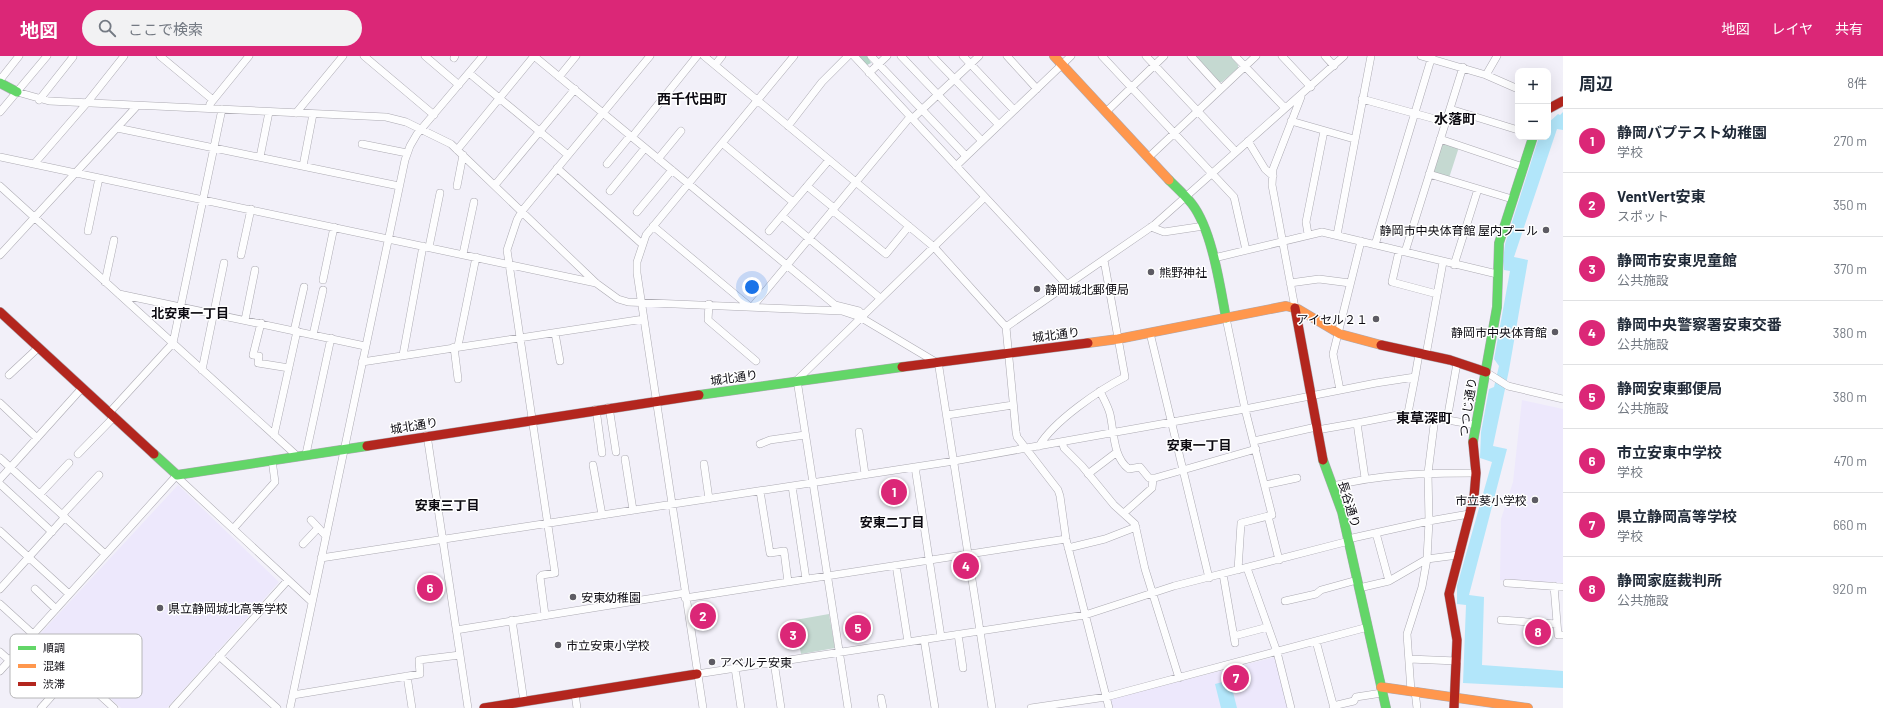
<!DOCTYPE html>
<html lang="ja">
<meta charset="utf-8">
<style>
body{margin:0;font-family:Barlow,"Noto Sans JP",sans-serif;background:#f2f2f3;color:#1f2937}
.controls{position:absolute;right:12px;top:12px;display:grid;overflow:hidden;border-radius:8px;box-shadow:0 4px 16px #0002}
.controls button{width:36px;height:36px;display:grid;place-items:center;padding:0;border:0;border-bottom:1px solid #e0e1e3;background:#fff;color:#1f2937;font:20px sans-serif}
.you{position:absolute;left:752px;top:231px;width:14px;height:14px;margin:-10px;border:3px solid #fff;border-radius:50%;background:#1a73e8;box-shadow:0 0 0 6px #1a73e833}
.badge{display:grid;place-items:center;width:26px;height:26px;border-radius:50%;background:#db2777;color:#fff;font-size:13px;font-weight:700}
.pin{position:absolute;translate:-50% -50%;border:2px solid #fff;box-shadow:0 1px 4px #0006}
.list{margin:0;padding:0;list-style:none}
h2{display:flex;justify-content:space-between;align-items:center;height:52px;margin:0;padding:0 16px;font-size:17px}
h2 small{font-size:13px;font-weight:400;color:#747a83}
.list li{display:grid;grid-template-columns:26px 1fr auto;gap:12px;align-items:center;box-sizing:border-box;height:64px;padding:0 16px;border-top:1px solid #e0e1e3}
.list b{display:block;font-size:15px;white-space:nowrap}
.list p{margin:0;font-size:13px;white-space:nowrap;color:#747a83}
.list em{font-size:13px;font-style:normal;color:#747a83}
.icon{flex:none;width:22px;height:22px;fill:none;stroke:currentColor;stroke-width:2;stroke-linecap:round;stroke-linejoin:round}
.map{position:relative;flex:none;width:1563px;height:652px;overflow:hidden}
header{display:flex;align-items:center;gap:24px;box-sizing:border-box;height:56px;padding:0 20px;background:#db2777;color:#fff}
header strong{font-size:19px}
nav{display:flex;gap:22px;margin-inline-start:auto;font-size:14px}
.search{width:280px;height:36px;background:#f2f2f3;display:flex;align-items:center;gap:10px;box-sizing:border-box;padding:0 14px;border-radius:22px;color:#747a83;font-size:15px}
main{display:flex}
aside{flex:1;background:#fff}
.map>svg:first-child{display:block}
</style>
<header>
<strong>地図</strong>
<div class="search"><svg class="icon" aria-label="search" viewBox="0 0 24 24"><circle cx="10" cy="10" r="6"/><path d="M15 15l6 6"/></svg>ここで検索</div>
<nav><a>地図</a><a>レイヤ</a><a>共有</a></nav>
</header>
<main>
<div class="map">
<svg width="1563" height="652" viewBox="0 0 1563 652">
<rect width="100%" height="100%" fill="#f2f0f9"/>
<path fill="#ede8fc" d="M1522,344L1563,353V527L1500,524L1501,463L1513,426Z
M178,429L279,526L167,652H121L40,578Z
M1275,601L1288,652H1112L1110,643Z"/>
<path fill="#c5d9d1" d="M1195,0H1230L1238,9V12L1222,26H1219Z
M1441,87L1459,91L1449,122L1433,117Z
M829,558L835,592L801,598L795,564Z"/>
<path fill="#b3d5c6" d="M858,0H867L871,7L867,9Z"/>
<path fill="#b2e6fa" d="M1563,56V74L1557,73L1514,201L1528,204L1509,314L1493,390L1507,393L1469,539L1484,541L1482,609L1563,615V632L1463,627L1466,549L1457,548V530L1492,406L1480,402L1481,376L1489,333L1494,331L1499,310L1494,303L1510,215L1504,214L1503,205L1505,188L1539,81H1548V67L1558,58L1560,59Z
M1230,624L1237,652H1221L1215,628Z"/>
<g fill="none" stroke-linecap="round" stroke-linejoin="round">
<g stroke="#acaab2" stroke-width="8">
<path id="street" d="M160,0L213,44
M364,0L434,59
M425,0L459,29
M534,0L835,249L859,255L863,259
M704,0L934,191L1006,271
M854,0L1066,228
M871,0L966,100
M901,0L982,85
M932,0L999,69
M963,0L1014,54
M1007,0L1037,33
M1102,0L1234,141L1246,194
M1146,0L1236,96
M1191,0L1221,33
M1235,0L1285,52
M1282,0L1311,31
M1325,0L1334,10
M1421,0L1486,19L1518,33
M454,2L455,0
M715,9L722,0
M469,17L568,99
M869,17L887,0
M1486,19L1497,0
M559,21L576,0
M0,24L19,0
M17,36L49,45L386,61L406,66L451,88L596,227L618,243L628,246L842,255L860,261L934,305
M1362,43L1446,66
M39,44L73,1L72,0
M210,48L249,0
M1450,53L1518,74
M1107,55L1164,0
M0,56L47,0
M296,57L343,0
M912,63L979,0
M1291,65L1354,83
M788,70L822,26L848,0
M117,72L399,130
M632,81L697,0
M1440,83L1523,111
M1248,85L1265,113L1273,120
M722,87L793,146
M362,88L407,97
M457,94L534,0
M0,101L596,227
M260,101L269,56
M1149,101L1256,0
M658,103L681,75
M34,108L86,48L124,0
M607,108L630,80
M303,110L313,58
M956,110L1071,0
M557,112L642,188
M1429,118L1512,143
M495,129L575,33
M0,130L296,399
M457,130L463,99
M807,130L834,152
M610,135L645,92
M832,154L886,198L909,170
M637,156L672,114
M782,160L880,242
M653,170L749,250
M1151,171L1164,176L1204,170
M88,175L99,122
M769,175L829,104
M1308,178L1306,166L1324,75
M1337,179L1371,0
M1375,189L1432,0
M429,191L440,137
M1399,195L1392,226L1437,238
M1405,196L1463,11
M463,198L474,146
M0,199L137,50
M241,199L251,153
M1214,202L1322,176L1497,218
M1454,209L1478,133
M323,224L334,171
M105,226L114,184
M1290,227L1319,223L1350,227
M119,238L365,290
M709,248L708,264L756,305
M753,250L910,61
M1295,252L1272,129L1273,113L1301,41
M1226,262L1245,353L1272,459L1241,467L1238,514
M245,264L255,214
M261,267L253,299L259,300L258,307L289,312
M294,275L304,231
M555,277L560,305
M1150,277L1209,522
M313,279L323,234
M458,290L476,201
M454,291L458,323
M403,299L423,190
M1426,299L1443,206
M938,305L992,652
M362,306L644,263
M202,314L224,207
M1486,316L1508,330L1563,343
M9,319L38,292
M1415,321L1419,298
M1340,334L1333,298L1361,185
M1100,335C1103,342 1108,350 1110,358C1114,375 1113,402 1129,413L1140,411L1149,422H1155L1256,393
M0,347L37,382
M609,351L616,396
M596,353L602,397
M109,357L173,287L222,53
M1408,357L1476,369
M947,359L1013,349
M1447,364L1457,307
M1317,374L1357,367
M859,376L865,418
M274,379L297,275
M427,379L468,652
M1254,385L1316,371
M1062,386L1064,392L1082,410L1114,449L1135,468L1145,513L1179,622
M760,388L770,384L805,379
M1039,390C1054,365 1099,334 1125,321L1104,204
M78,398L114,361
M306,398L331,282
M0,402L105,498
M625,403L633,454
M704,408L709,443
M593,409L602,459
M915,411L941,581
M1088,418L1117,396
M176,420L312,546
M0,423L82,332
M0,428L52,476
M1265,429L1297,422
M792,430L806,523
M1333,430C1381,418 1426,417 1476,417
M760,435L770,497L784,495L788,526
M40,438L69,407
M1124,457L1152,432L1153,423
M62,459L99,419
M1268,460L1279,504
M311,464L326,480
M233,473L275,426L272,404
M0,475L69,538
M1376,477L1389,525
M1348,483L1429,465L1469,458
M303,488L318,472
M1068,492L1105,483L1136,471
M321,502L954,405L1245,353L1376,327L1415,321L1408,357L1357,367L1365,422
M896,509L908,586
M1247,512L1277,596L1291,652
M1223,518L1235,587
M1507,527L1563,531
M1554,530L1558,579H1563
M1359,532L1389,525L1427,503L1458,499
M0,533L65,461
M35,533L56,553
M685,542L1066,483
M1285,545L1316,538L1321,534L1357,524
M0,548L114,652
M545,559L540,521L542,519L555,517L507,194L517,164L522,155L650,0
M512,564L524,646
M1501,564L1557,568
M456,574L685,537
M958,578L963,612
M1234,580L1268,571
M924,583L935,652
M1316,585L1334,652
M0,596L9,604
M219,600L277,652
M1409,603L1457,605
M774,606L781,652
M735,612L741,652
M0,615L177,419
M697,618L1085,559L1174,530L1349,485
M407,620L412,652
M1411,635L1407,578L1422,531L1427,503L1429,465L1428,417L1435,361
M1415,635L1417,652
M575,638L577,652
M293,639L420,618L419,604L460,599
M881,642L883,652
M1333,650L1354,645L1356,641L1382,637
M41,652L74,615
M173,652L288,524
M290,652L405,104L410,90L417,78L483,0
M703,652L637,217V206L646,179L794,0
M848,652L797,324L985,141
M1031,652L1106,641L1368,571
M1109,652L1066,483L1060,440L1058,434L1017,381L1016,376L1006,271L1154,169L1344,0"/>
</g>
<g stroke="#acaab2" stroke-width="10">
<path id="fast" d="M0,27L17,36
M1169,124C1177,132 1185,139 1192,148C1212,174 1220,230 1226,262
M699,339L902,311
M1473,386L1497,251L1499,187L1533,81
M154,398L177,419L367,390
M1323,404L1342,456L1386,652"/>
</g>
<g stroke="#acaab2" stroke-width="10">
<path id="slow" d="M1054,0L1169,124
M1088,287L1118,283L1286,250L1298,253L1340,278L1381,289
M1381,631L1528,652"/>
</g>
<g stroke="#acaab2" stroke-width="10">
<path id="jam" d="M1548,53L1563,45
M1295,252L1323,404
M0,256L154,398
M1381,289L1450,304L1486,316
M902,311L1088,287
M367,390L699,339
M484,652L697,618
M1454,652L1457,584L1449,538L1474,441L1476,417L1473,386"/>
</g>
<use href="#street" stroke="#fdfdfe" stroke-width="7"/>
<use href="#fast" stroke="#63d668" stroke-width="9"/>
<use href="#slow" stroke="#ff974d" stroke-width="9"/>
<use href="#jam" stroke="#b3261e" stroke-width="9"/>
</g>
<g fill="#5d5b63" stroke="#fff" stroke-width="1.5">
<circle cx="1546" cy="174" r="4"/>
<circle cx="1151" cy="216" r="4"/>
<circle cx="1037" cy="233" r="4"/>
<circle cx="1376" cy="263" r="4"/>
<circle cx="1555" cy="276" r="4"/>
<circle cx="1535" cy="444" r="4"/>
<circle cx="573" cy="541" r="4"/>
<circle cx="160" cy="552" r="4"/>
<circle cx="558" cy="589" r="4"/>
<circle cx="712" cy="606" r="4"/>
</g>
<g text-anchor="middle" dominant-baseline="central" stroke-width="3" stroke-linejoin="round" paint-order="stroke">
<g font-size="12" fill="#0d0b12" stroke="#fff" text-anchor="start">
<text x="1538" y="174" text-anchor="end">静岡市中央体育館 屋内プール</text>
<text x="1159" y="216">熊野神社</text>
<text x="1045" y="233">静岡城北郵便局</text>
<text x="1368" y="263" text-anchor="end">アイセル２１</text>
<text x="1547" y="276" text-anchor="end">静岡市中央体育館</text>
<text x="1527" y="444" text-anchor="end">市立葵小学校</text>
<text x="581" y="541">安東幼稚園</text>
<text x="168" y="552">県立静岡城北高等学校</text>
<text x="566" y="589">市立安東小学校</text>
<text x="720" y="606">アベルテ安東</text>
</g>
<g font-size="12" fill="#0d0b12" stroke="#fff">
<text transform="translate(1056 278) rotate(-7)">城北通り</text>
<text transform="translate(734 321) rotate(-8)">城北通り</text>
<text transform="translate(1467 351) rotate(-81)">つつじ通り</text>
<text transform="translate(414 369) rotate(-9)">城北通り</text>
<text transform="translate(1350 448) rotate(73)">長谷通り</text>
</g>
<g font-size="13" font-weight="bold" fill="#0d0b12" stroke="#fff">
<text x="190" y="257">北安東一丁目</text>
<text x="1199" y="389">安東一丁目</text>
<text x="447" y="449">安東三丁目</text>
<text x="892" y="466">安東二丁目</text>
</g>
<g font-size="14" font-weight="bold" fill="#0d0b12" stroke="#fff">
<text x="692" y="42">西千代田町</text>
<text x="1455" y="62">水落町</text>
<text x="1424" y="361">東草深町</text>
</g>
</g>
<rect x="10" y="578" width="132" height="64" rx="6" fill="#fff" stroke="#b6b6b8" stroke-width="1"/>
<rect x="18" y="590" width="18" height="4" fill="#63d668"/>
<rect x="18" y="608" width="18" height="4" fill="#ff974d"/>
<rect x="18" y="626" width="18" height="4" fill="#b3261e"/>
<g font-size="11" fill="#0d0b12">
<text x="43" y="596">順調</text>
<text x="43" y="614">混雑</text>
<text x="43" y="632">渋滞</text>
</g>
</svg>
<div class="controls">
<button>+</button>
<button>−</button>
</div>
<div class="you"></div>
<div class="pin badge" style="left:894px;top:436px">1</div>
<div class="pin badge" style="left:703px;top:560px">2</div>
<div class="pin badge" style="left:793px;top:579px">3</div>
<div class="pin badge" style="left:966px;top:510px">4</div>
<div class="pin badge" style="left:858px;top:572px">5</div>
<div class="pin badge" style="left:430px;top:532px">6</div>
<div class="pin badge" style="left:1236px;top:622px">7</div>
<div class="pin badge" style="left:1538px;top:576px">8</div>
</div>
<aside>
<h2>周辺<small>8件</small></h2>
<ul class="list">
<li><span class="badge">1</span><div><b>静岡バプテスト幼稚園</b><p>学校</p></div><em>270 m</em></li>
<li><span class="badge">2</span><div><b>VentVert安東</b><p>スポット</p></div><em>350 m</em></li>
<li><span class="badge">3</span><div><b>静岡市安東児童館</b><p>公共施設</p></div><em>370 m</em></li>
<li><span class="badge">4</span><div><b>静岡中央警察署安東交番</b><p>公共施設</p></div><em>380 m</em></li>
<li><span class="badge">5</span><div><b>静岡安東郵便局</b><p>公共施設</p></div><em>380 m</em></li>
<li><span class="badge">6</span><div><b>市立安東中学校</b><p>学校</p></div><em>470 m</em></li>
<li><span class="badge">7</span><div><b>県立静岡高等学校</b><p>学校</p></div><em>660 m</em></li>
<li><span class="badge">8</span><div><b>静岡家庭裁判所</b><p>公共施設</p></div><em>920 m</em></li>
</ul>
</aside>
</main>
